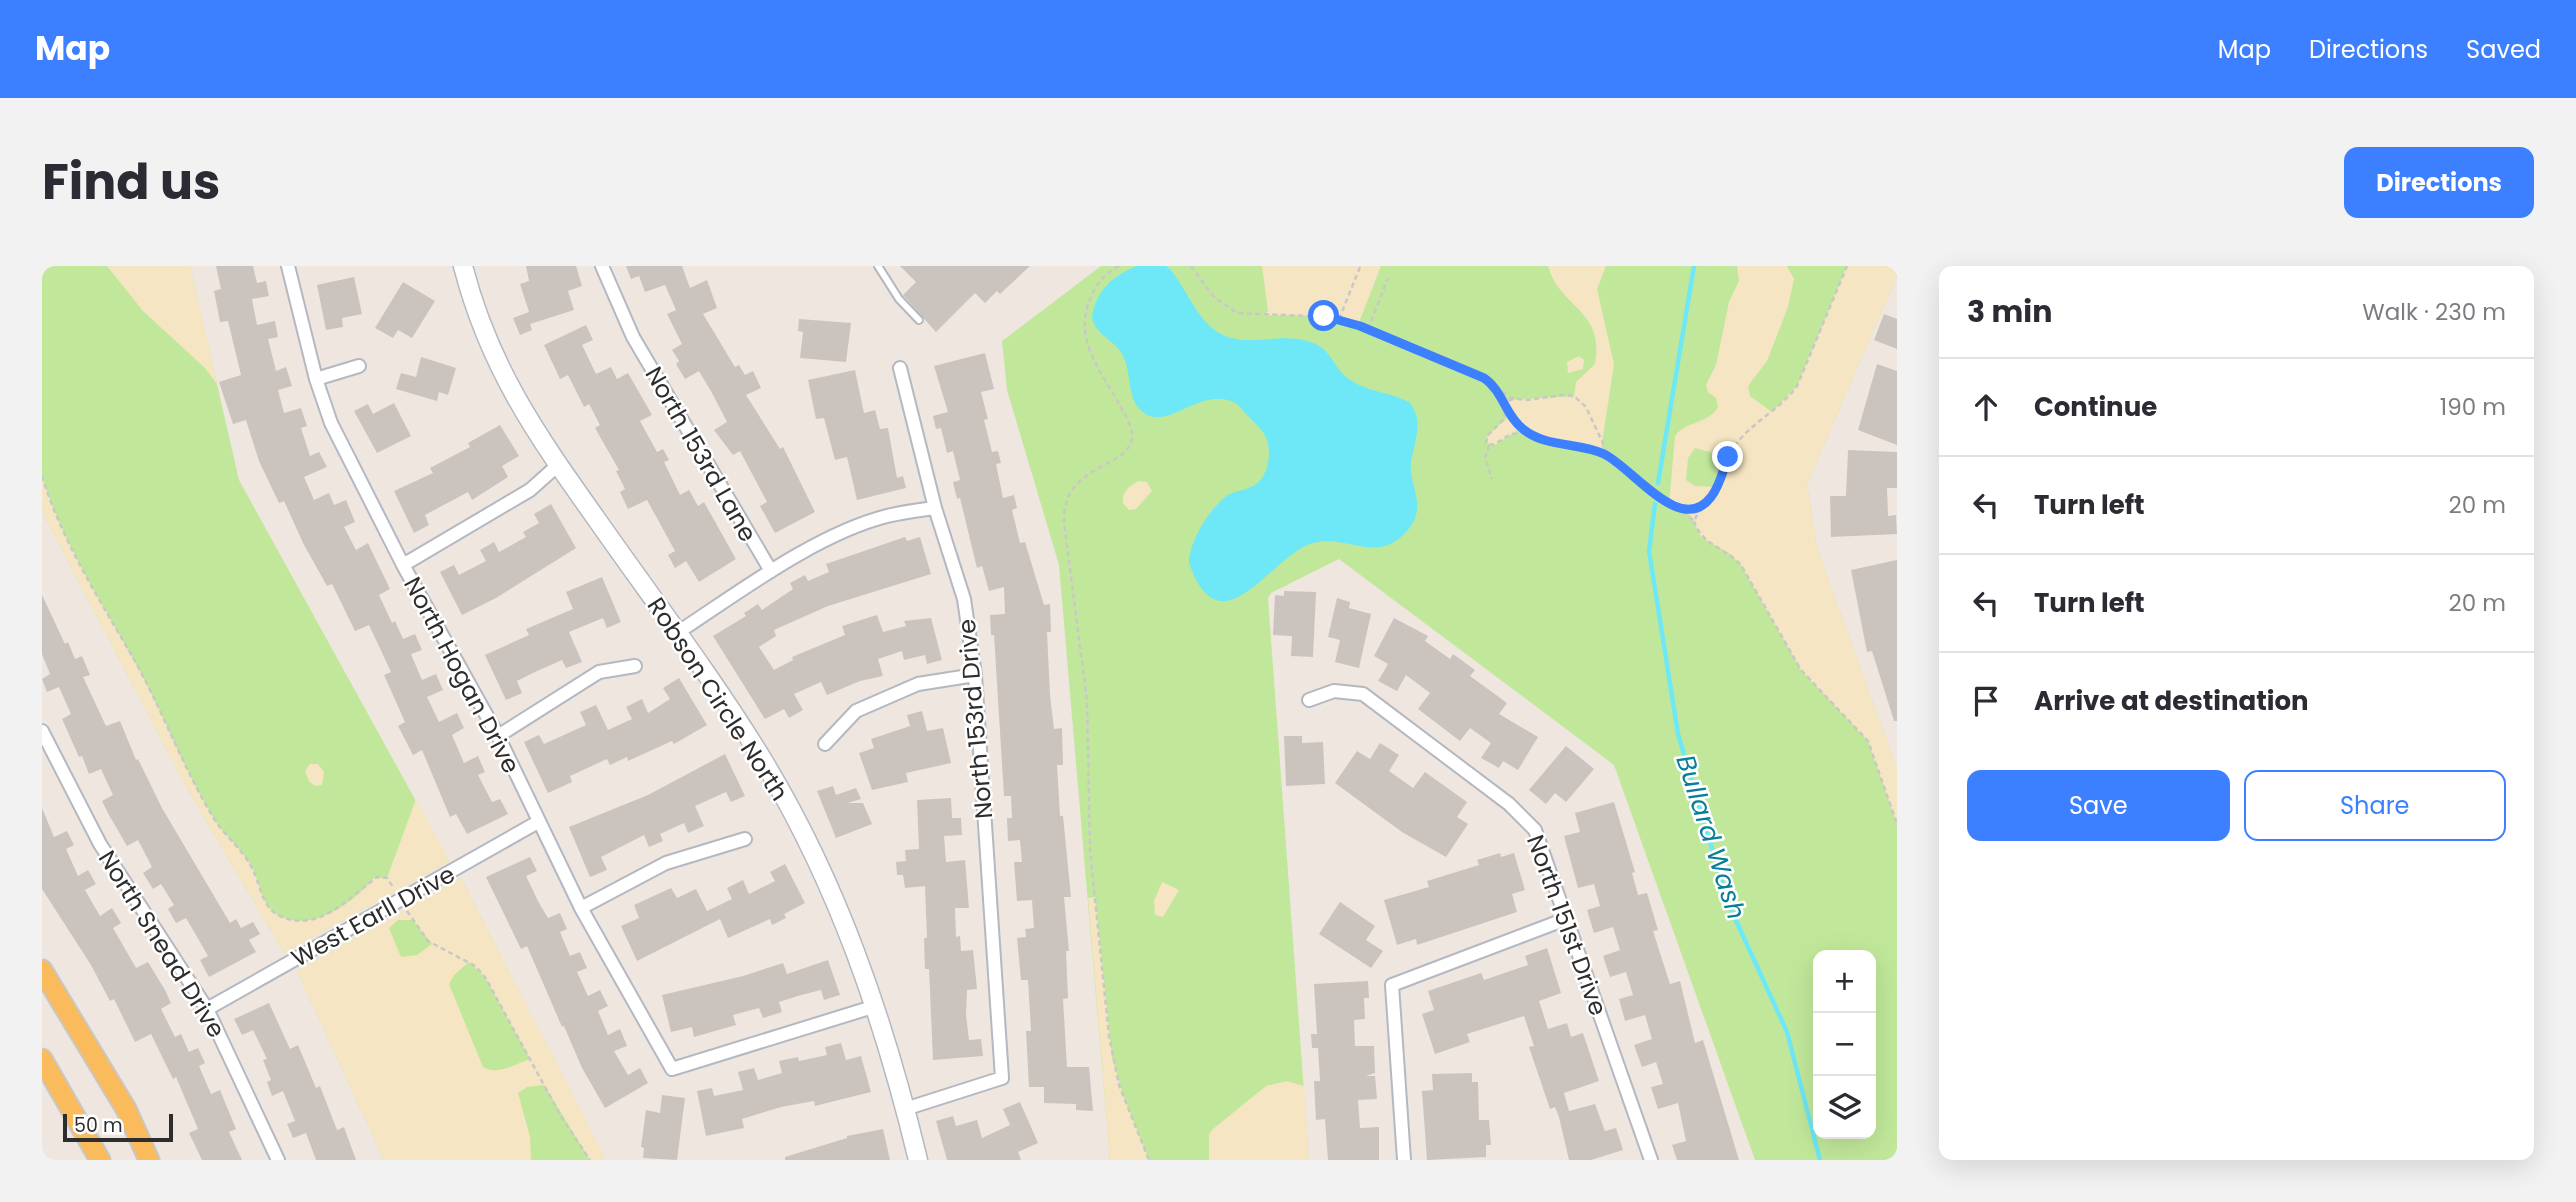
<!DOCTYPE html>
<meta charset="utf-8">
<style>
body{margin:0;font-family:Poppins,sans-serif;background:#f2f2f3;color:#2b2b33}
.controls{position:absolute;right:21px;bottom:21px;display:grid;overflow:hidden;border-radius:14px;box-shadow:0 7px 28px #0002}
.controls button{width:63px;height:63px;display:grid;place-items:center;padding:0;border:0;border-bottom:2px solid #e1e1e2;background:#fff;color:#2b2b33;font:35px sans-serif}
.scale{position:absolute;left:21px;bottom:18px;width:110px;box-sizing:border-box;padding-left:7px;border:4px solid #2d2d2d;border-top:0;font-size:19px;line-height:24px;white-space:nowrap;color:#2d2d2d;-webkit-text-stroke:5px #fff;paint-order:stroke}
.stop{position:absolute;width:21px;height:21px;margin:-16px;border:5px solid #3d80ff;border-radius:50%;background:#fff}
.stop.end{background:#3d80ff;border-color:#fff;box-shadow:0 2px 7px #0008}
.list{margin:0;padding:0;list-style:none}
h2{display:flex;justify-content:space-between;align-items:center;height:91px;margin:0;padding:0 28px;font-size:30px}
h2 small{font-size:23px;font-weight:400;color:#7c7c81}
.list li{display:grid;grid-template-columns:46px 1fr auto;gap:21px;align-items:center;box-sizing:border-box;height:98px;padding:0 28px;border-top:2px solid #e1e1e2}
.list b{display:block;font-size:26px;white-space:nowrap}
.list em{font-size:23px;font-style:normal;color:#7c7c81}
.actions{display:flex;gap:14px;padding:21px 28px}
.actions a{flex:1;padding:16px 0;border:2px solid #3d80ff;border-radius:14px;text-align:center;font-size:24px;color:#3d80ff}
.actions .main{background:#3d80ff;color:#fff}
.icon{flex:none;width:38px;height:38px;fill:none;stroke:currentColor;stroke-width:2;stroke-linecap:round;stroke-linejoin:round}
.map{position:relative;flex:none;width:1855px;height:894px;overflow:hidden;border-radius:14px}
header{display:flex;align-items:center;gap:42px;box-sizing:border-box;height:98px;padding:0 35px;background:#3d80ff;color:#fff}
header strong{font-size:33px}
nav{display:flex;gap:38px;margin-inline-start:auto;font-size:24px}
.intro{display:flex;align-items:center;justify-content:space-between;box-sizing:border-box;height:168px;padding:0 42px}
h1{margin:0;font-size:49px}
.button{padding:18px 32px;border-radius:14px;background:#3d80ff;color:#fff;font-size:24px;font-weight:700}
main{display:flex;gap:42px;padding:0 42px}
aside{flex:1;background:#fff;border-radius:14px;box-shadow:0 7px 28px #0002}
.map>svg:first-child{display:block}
</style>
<header>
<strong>Map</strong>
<nav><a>Map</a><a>Directions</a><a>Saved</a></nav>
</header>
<div class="intro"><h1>Find us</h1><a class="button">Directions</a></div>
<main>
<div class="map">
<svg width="1855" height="894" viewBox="0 0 1855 894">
<rect width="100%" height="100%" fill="#efe6df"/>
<path fill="#c1e89a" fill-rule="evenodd" d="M0,0H148L197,214L407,595L242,687L142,517L0,246Z
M1059,0H1855V10L1765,218L1775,282L1855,503V894H1713L1572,499L1297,293L1229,327L1226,332L1267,894H1068L1017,299L965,124L960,75ZM1776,689H1829V868H1776Z
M419,612L564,894H342L255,705Z"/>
<path fill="#f5e5c2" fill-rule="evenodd" d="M65,0H148L175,118L163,102L101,45Z
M1220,0H1339L1316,59L1281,50L1222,49L1226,45Z
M1506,0H1564L1555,23L1572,98L1559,184C1534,187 1494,175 1476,158L1474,165L1453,179L1444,177L1446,169L1465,152L1471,153L1463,140L1466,134L1532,130L1534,116L1553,98C1563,43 1518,43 1506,0Z
M1695,0H1745L1752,13L1746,41L1725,95L1706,120L1708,130L1730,146L1755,120L1805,0H1855V10L1765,218L1775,282L1855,503V558L1826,475L1759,404L1699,299L1688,288L1659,271L1648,249L1627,238L1633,170C1643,155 1667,158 1676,141L1674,132L1666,126L1664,119L1674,99L1687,36L1697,15ZM1653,182L1686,191L1674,221L1653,220L1644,214L1646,192Z
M1537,90L1542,94L1541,103L1526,107L1525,96Z
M0,210C19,274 58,333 90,391C120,443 140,501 172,553C182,569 198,581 208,598C220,616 217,642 240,651C273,665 312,636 332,612H345L374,533L407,595L242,687L142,517L0,246Z
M1097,215L1105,216L1110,225L1094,243L1087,244L1081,237C1080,225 1087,220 1097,215Z
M268,498H276L282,506L280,519L273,520L267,515L263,505Z
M419,612L556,878L564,894H548L502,819L485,821L476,827L488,871L489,894H342L255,705ZM356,654H371L390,678L375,689L359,691L347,662ZM427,696L443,711L488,793C473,798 455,810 441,801L407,718L412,709Z
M1120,616L1137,624L1121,651L1113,649L1112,635Z
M1053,631L1070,791L1081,829L1107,894H1068L1046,632Z
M1245,815L1262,820L1267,894H1167V868L1171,863L1224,820Z"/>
<path fill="#6ee7f6" d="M1094,0H1124L1129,4C1156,40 1161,77 1214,74C1232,73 1251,70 1268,76C1288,82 1289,96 1302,109C1320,126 1346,125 1367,136C1383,154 1372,176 1369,197C1367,213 1377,228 1375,244C1374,253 1369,261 1363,267C1334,299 1302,266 1268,278C1227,293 1178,386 1147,297C1147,276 1168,241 1186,229C1194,224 1203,225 1211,220C1225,213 1229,192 1226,177C1223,166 1216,160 1208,152C1202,147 1199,140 1193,137C1160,119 1126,165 1102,147C1083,133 1091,106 1080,88C1072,73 1054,70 1050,52C1053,25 1071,10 1094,0Z"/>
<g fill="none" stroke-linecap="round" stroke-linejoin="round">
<path stroke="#6ee7f6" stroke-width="4.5" d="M1616,217L1652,0
M1613,238L1607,285L1636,468L1686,637L1745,766L1778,894"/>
</g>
<path fill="#cbc4be" d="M174,0H211L215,17L224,15L227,30L210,33L215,59L233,55L236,71L226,73L234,105L244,101L250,120L236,124L242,147L259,142L265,160L259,162L268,190L277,186L285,201L262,211L272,234L287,227L292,239L304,234L313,256L302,261L314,284L326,277L334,294L348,323L337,329L350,357L353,355L361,373L373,368L380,384L369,388L380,414L394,408L401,424L385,431L397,456L415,447L422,462L410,469L422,497L436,490L443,506L436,509L450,536L458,533L466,548L425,568L414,548L408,551L380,484L371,489L356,460L363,456L342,409L349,406L327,359L313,365L290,318L285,320L262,279L242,235L237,237L217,195L204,154L191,158L177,116L199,109L186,55L178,56L172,25L179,23Z
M484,0H534L540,20L526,25L532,44L488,58L490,64L478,69L471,52L487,46L478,18L487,15Z
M584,0H640L648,22L665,14L675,42L661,48L693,101L697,99L703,109L711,105L719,122L704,129L738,183L741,181L773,246L733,267L718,240L725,236L698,185L691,189L672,164L685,156L670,127L657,105L643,113L634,98L637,95L630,84L640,78L625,48L634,44L623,19L603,26L597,10L589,13Z
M858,0H988L958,28L955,25L943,37L933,27L894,66L861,29L874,16Z
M312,11L320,48L300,52L301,61L284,64L275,19Z
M361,16L393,35L370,72L356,64L351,72L333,62Z
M1842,48L1855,53V83L1832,74Z
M757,53L809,57L804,96L758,92L761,66L756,65Z
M544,59L551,74L540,79L554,108L569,101L575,113L586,107L610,149L598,155L615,186L621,183L627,194L622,196L638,229L647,224L656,240L662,236L694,293L657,316L644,295L633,302L626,289L633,285L605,234L586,243L578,226L583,223L574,205L577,204L553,162L558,159L547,138L542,141L526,109L518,113L502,79Z
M943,87L952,123L939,126L946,153L942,154L950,186L956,185L959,197L954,198L961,232L972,229L975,242L970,244L978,277L983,276L1002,339L1008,338L1009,366H1005L1008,429L1012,463L1020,462L1021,499H1015L1018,550H1021L1029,631H1022L1027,685H1024L1026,732L1021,733L1025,801H1047L1051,845L1034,844V838L1002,837V821H987L984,765H989L986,714H979L975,672L984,671L983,663L992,662L990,634L975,635L972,596H980L978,574L966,575L965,552H970L969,530H962L952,369H949L948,349L963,348L962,321L947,325L940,300L935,302L918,232L915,233L911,216L918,214L911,185L905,187L899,162L894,163L891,150L906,146L892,100Z
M379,91L414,102L406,129L397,126L395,135L354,123L359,107L374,111Z
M1835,98L1855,105V179L1816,164Z
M813,104L822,147L833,144L838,163L846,162L855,212L861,210L864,222L815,234L805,191L793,194L782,152L774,153L766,114Z
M352,137L369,170L335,187L312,145L326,138L331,148Z
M458,159L477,190L460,200L466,211L430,234L426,226L383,249L387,259L372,267L352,225L391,207L388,202L428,181L426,177Z
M1806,184L1855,186V222H1845L1846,250L1854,249L1855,268L1789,271L1788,230H1804Z
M509,238L534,282L454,332L420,349L398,306L412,299L417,309L444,295L438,284L452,276L457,286L484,271L481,266L497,257L492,248Z
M863,271L865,275L878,271L889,308L786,340L732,364L734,370L717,381L732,404L751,394L750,391L803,369L800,360L835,349L841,366L864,360L862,355L889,352L900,394L885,398L883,389L862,394L860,385L836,393L841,410L818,415L785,429L779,416L752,428L761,444L747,452L742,443L723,453L671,370L704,350L702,347L716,338L720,344L751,323L748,317L763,309L766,315L787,306L784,298Z
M1855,294V455H1852L1830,385L1825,386L1809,304Z
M560,311L579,356L565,362L561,352L527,366L540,396L524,402L520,394L493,406L475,415L480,427L464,434L443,389L487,369L484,363L531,343L524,326Z
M1242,325L1274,326L1271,391L1249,390L1250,370L1231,369L1233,329L1242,330Z
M0,329L23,378L26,376L33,393L40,390L48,409L41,411L64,460L78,455L94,494L96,493L120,542L188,657L194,653L199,662L211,656L218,668L207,674L214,686L167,711L158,694L166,690L154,669L144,652L134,657L126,643L132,639L119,618L111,623L101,607L110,601L96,574L85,580L67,549L60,535L71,529L59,503L47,508L40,490L37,491L20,453L29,448L17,421L5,426L0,413L8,408L0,388Z
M1295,332L1308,336L1307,342L1329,348L1317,402L1293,396L1298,374L1286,371Z
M1352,352L1386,370L1383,375L1408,393L1411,388L1433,404L1428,410L1465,437L1457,448L1496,471L1476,504L1461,495L1457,502L1439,492L1449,477L1428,462L1418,475L1376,443L1388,427L1364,409L1355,425L1336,415L1346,398L1332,390Z
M637,412L665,459L632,478L630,475L586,495L585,491L568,499L565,493L528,510L530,516L506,527L482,476L497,469L502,478L544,459L538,446L554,439L566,464L590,453L584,441L600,433L606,447L628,433L621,422Z
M880,445L885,465L901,462L909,497L864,507L866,516L830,524L817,487L832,482L829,473L868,460L865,449Z
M1242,470H1260V477L1281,476L1283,518L1244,520Z
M1338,477L1357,489L1347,505L1371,522L1383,506L1425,536L1415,551L1426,558L1404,591L1360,566L1293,517L1315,485L1328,493Z
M1524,480L1552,503L1524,536L1513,527L1504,538L1487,524Z
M683,488L703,530L689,536L684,526L653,540L662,560L646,567L642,557L618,568L621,575L607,581L602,569L559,591L565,604L548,611L527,561L606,529Z
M791,520L794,529L814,522L819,533L806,537H821L830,558L794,572L775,525Z
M909,532L910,552H919L920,569L902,570L904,596L923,594L927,642H913L914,671L918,670L919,685L931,684L935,723L925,724L924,749L927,774L939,773L941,790L891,794L887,703H883L882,672H885L883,620L863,622L861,609H855L854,596L864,595L863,584L877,583L875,534Z
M1572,536L1593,606L1590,607L1596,629L1605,627L1616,664L1611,665L1628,718L1638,715L1653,777L1661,774L1697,894H1635L1630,879L1644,875L1636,837L1616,843L1609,821L1621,818L1614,796L1600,801L1592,779L1610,773L1603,749L1583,755L1577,733L1591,729L1584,706L1568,711L1561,690L1578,684L1571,661L1552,667L1545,644L1558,640L1552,618L1536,622L1522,570L1538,566L1533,547Z
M0,542L12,571L25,565L32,579L24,583L36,610L46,604L54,618L43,624L58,650L70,642L79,657L71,662L94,702L106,696L123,724L129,737L119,743L133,771L139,768L147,786L156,782L163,797L157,800L169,828L178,824L194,863L187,866L200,894H160L147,867L156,863L134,811L131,813L109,768L93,776L72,733L68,735L49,699L0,623Z
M1458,587L1459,591L1472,587L1483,624L1470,628L1475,646L1375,679L1374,673L1355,679L1342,634L1387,621L1385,615L1437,599L1435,594Z
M488,591L495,605L484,610L496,635L506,652L518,647L525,663L518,666L528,690L538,686L545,702L535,706L546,730L558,724L566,740L556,745L566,769L578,763L585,780L572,785L586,809L598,802L606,817L563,842L540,802L522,760L520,761L485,680L479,683L444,611Z
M743,598L763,637L742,648L744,652L730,659L728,653L686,672L678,653L595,695L579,660L597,652L592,639L629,622L635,632L654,623L665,645L690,633L685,622L701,614L707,628L733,615L728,606Z
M1298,636L1333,660L1324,674L1341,685L1329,702L1277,668Z
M1505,682L1519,727L1497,735L1506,763L1525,757L1529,771L1541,767L1557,815L1522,827L1527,845L1553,838L1563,865L1574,862L1581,884L1549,894H1527L1517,851L1513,841L1508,843L1487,781L1492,780L1482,750L1425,768L1428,776L1393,788L1380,748L1392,744L1386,725L1439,707L1442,714L1474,703L1486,699L1483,690Z
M786,694L798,729L782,734L779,724L759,729L737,736L740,746L721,752L717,742L691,749L694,759L652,771L650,761L629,766L620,729L701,710L741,697L745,708Z
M1326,715L1327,732H1322L1323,753L1312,754L1313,780H1332L1333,807L1324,810H1333L1335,833L1316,834L1318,862L1337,861V894H1286L1283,853L1274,854L1272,815H1278L1276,782H1270L1269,768H1275L1272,718Z
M227,737L248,783L256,779L274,822L278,820L295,864L302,861L314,894H274L264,867L251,872L245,858L253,855L241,825L230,830L225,816L229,814L221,794L225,793L211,764L200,769L192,753Z
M799,777L804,794L819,790L829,826L773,840L772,835L739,841L700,853L702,862L664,870L655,825L670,822L672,830L701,824L696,806L712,802L716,814L740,807L737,795L756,791L757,795L785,789L783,781Z
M1430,807V816H1436L1437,854H1447L1449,879H1444V891L1385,894L1380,825L1391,824L1390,808Z
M620,829L643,832L635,894L601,892L602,882L599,881L604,844L618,847Z
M978,836L996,877L976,886L979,894H905L894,855L911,850L914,860L935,854L940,872L968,859L961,843Z
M841,863L848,894H743V891L805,872V870Z"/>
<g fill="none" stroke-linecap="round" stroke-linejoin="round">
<g stroke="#b3b8c1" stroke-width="10">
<path id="lane" d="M836,0L857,33L877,54"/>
</g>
<g stroke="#b3b8c1" stroke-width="16">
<path id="street" d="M246,0L274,113L289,157L361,299L456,470L539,642L630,803L834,740
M560,0L591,71L729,305
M858,102L893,242L922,333L933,409L960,812L863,843
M274,113L317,100
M361,299L488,224L516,199
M635,367C696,327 774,268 845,250C861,246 877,244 893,242
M1267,434L1292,425L1321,428L1467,538L1493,564L1609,894
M0,465L58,578L165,743L236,894
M456,470L557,406L593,400
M783,478L814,445L876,418L933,409
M539,642L624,597L703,573
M165,743L496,556
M1362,894L1350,719L1524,653"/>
</g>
<g stroke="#b3b8c1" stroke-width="21">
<path id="secondary" d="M421,0C447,101 494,168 553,251C609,331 668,408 719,491C795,615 842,753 876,894"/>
</g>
<g stroke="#c8c8c8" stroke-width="23">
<path id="primary" d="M0,704L84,843L107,894
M0,793L58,894"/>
</g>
<path stroke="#c8c8c8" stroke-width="2.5" stroke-dasharray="5 3.5" stroke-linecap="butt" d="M1077,0C1063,7 1055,17 1049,31C1029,75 1062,108 1081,145C1085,152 1090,161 1090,170C1090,203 1020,196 1022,256L1045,435L1048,584L1067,770L1077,819L1107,894
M1149,0L1171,30L1195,47L1290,51L1318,60L1442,112L1469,132L1485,134L1521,129L1532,130L1544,141L1566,188L1627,238L1644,243C1677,241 1677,203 1692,181C1708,157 1738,144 1755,120L1805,0
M1297,53L1318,1
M1326,63L1346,12
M1457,126L1470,150L1488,168L1565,190
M1471,133L1464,136L1462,153L1446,169L1444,177L1451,179L1469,168L1485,167
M1447,179L1443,192L1450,213
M0,210C19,273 57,333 90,390C120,442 140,500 171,551C181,568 197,580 207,597C219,614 217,640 238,650C276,668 308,631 335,611L345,612L351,621
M1641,245L1652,255L1659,241
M1652,255C1659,279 1684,282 1699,299L1759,404L1826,475L1855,558
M365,645L386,675L433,700L443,711L520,852L548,894"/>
<use href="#lane" stroke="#fff" stroke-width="6"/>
<use href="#street" stroke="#fff" stroke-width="12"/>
<use href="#secondary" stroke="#fff" stroke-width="18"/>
<use href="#primary" stroke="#f9bb5b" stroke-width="19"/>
</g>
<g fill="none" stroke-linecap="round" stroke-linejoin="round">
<path stroke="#3d80ff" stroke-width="9" d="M1282,50L1318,60L1442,112C1461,125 1463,149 1481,163C1504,182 1537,176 1562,188C1591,202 1639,271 1669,231C1678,220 1681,204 1686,191"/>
</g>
<g text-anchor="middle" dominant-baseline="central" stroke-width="5" stroke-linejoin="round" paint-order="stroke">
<g font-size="24" fill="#2d2d2d" stroke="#fff">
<text transform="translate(659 188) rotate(60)">North 153rd Lane</text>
<text transform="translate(420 409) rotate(62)">North Hogan Drive</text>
<text transform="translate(676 433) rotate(57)">Robson Circle North</text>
<text transform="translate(933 453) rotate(-95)">North 153rd Drive</text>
<text transform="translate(331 650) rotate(-29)">West Earll Drive</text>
<text transform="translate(1525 659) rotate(70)">North 151st Drive</text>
<text transform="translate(120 678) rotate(58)">North Snead Drive</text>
</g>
<g font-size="26" font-style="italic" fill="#077e9a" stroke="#fff">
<text transform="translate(1669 571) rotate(72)">Bullard Wash</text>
</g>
</g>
</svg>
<div class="controls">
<button>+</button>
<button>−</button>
<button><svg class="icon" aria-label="layers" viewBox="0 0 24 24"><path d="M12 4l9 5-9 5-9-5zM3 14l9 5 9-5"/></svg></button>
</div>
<div class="scale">50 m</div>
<div class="stop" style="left:1282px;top:50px"></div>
<div class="stop end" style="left:1686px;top:191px"></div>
</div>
<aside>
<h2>3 min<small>Walk · 230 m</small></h2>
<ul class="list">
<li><svg class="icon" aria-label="ahead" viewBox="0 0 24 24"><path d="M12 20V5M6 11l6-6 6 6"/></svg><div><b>Continue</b></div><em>190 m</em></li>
<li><svg class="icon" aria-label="left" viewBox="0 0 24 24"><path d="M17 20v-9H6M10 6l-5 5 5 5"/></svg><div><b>Turn left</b></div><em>20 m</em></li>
<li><svg class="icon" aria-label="left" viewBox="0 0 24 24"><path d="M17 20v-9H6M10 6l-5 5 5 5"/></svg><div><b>Turn left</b></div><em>20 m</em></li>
<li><svg class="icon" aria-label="arrive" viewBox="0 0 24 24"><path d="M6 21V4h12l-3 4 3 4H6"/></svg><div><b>Arrive at destination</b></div></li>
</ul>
<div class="actions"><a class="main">Save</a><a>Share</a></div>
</aside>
</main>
